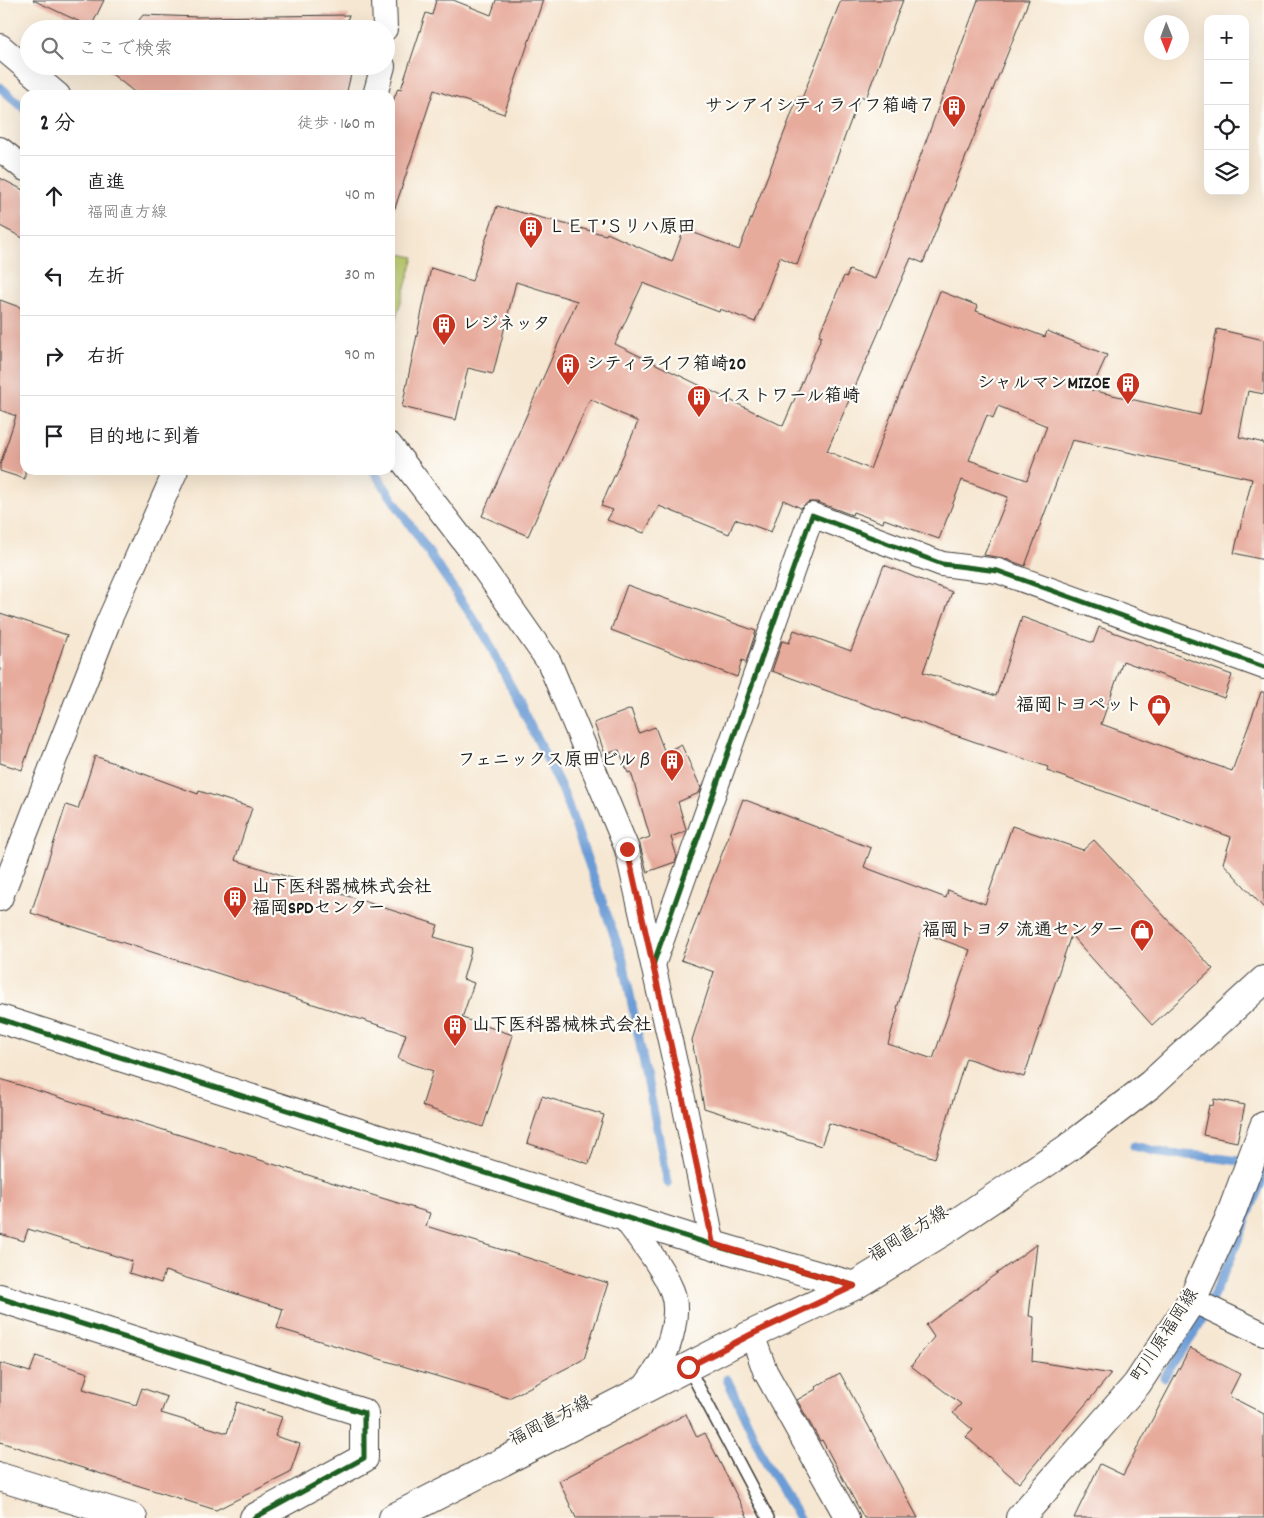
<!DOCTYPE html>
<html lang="ja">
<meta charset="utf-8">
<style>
body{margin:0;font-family:Dekko,"Klee One",sans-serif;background:#f2f2f2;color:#202124}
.controls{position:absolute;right:15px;top:15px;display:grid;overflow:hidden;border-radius:10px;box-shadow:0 5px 20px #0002}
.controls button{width:45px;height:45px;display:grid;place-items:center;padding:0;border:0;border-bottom:1px solid #e0e0e0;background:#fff;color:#202124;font:25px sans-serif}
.compass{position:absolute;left:1144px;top:15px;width:45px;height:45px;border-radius:50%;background:#fff;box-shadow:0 5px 20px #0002;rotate:179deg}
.stop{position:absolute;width:15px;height:15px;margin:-11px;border:4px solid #c8321e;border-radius:50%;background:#fff}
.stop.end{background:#c8321e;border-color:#fff;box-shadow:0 1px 5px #0008}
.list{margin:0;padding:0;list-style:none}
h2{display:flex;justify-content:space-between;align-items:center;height:65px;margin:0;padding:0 20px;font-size:21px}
h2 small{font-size:16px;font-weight:400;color:#757577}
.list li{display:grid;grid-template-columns:32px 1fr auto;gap:15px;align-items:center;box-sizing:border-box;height:80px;padding:0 20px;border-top:1px solid #e0e0e0}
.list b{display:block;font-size:19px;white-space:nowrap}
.list p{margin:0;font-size:16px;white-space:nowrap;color:#757577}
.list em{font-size:16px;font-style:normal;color:#757577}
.icon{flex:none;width:28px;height:28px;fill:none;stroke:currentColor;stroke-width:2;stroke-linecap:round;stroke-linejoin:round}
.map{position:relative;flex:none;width:1264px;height:1518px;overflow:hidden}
.search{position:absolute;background:#fff;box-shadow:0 5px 20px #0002;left:20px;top:20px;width:375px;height:55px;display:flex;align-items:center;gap:12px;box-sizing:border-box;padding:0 18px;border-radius:28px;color:#757577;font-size:19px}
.panel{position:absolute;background:#fff;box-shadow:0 5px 20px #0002;left:20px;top:90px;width:375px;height:385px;border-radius:15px}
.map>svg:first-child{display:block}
</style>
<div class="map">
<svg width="1264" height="1518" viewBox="0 0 1264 1518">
<rect width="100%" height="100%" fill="#fdfcf7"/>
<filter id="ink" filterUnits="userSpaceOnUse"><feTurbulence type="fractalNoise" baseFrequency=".02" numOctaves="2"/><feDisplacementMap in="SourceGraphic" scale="10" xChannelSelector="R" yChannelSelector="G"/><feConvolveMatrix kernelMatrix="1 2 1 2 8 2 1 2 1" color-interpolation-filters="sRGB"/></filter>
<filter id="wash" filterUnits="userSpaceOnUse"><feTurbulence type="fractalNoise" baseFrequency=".0096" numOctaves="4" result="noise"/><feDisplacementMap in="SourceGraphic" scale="20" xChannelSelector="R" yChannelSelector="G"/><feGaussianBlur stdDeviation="1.12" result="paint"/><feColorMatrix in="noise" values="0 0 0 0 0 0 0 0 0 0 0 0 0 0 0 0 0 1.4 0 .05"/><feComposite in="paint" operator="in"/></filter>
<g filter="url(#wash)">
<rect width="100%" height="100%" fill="#f6e7d2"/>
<path fill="#b8c86b" stroke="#6a7244" d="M390,252L414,257L390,339Z"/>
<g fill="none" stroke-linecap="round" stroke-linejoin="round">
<path stroke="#6c9cd5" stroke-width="9" d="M0,87L25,109
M373,470L486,637L563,791L623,960L668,1183
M1134,1146L1168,1154L1202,1156L1247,1162
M1164,1377L1196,1331L1228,1265L1264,1175
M727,1379L767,1465L799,1518"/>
</g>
<g id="blocks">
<path fill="#e7ab9c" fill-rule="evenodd" d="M33,0H104L91,27Z
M436,0H453L491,15L496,0H543L504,114L434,90L395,208L390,207V109L398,88L401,89L426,13L432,15Z
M841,0H903L866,98L860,96L797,265L780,257L755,322L720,309L719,312L643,283L615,344L783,426L822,336L819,335L844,276L847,277L849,270L875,279L978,0H1029L923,263L911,258L827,451L870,469L940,291L978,306L976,311L1045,337L1047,331L1107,355L1091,390L1200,415L1217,329L1264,340V394L1248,391L1239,437L1264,443V560L1234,553L1252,479L1072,440L1025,566L1003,558L984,555L1008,497L962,480L939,539L884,519L883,523L853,512L852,515L817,502H809L801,508L783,500L771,532L735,519L729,534L659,506L644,533L607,520L613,510L601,506L638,422L590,399L528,536L482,516L577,301L516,282L493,374L468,368L456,420L402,407L431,268L472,281L497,206L606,235L607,233L672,262L684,229L739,250L798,97L802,98ZM998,406L1047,426L1027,480L969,460L987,415L993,418Z
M143,15L198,17L349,15L344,29H132Z
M102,66H353L346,95H138Z
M0,178L25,191V239L0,226Z
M0,300L25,309V479L0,471V465L16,416L0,410Z
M884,565L952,592L923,672L996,696L1022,617L1093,643L1099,627L1232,675L1224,698L1123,661L1101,724L1232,771L1261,692H1264V908L1223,863L1231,837L1047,771L1048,767L903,717V718L772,671L782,641L789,643L794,630L851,651Z
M627,585L756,631L746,662L742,660L737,677L611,630Z
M0,613L67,635L22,770L0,763Z
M631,709L639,733L655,727L665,753L681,744L701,788L699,793L678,802L686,829V831L671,837L677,857L675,862L647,872L639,841L650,837L631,772L628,773L619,750L605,754L594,723Z
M95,756L198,794L199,791L252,808L235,860L438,925L434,937L472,948L463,979L474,983L462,1018L513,1035L483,1127L422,1106L433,1071L398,1059L406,1034L31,913L66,805L78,809Z
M743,799L871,848L864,867L946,898L948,890L985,904L1012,826L1083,850L1094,840L1213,969L1152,1025L1071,935L1024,1077L966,1058L935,1158L829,1123L821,1146L704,1108L692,1040L714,972L681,960ZM921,932L970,950L933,1059L888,1044L898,1009L897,1008Z
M0,1079L430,1213L426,1226L608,1283L584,1359L509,1398L277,1328L283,1309L165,1271L161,1283L129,1273L132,1261L28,1229L24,1241L0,1234Z
M542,1096L604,1115L589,1164L527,1143Z
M1214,1099L1245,1105L1237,1142L1203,1135L1209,1105L1213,1106Z
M1037,1244L1029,1316L1034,1317L1032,1361L1111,1374L1019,1483L966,1437L973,1430L953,1413L961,1404L911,1366L934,1337L926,1325Z
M1190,1348L1240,1374L1229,1396L1264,1414V1518H1074L1100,1464L1123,1475Z
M36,1356L88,1373L83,1389L136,1405L142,1388L167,1397L161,1413L227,1433L237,1402L282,1417L275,1436L300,1444L290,1473L216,1510L0,1442V1363L30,1372Z
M840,1373L918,1518H864L822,1440L820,1441L797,1400L816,1389L815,1387Z
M686,1414L697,1437L705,1433L748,1518H576L559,1481Z"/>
</g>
</g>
<g filter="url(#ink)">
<use href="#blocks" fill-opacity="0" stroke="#3d3a37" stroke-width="1"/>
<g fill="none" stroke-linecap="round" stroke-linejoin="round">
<g stroke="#3d3a37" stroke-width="14">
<path id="lane" d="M688,1367L768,1518"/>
</g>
<g stroke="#3d3a37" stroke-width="26">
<path id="street" d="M384,0L385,29
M0,46L58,95
M375,95L383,66
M0,149L25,169
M390,445L472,552L549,662L627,849L684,1103L713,1245
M0,899L107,625L176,470
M653,965L812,515L942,564L998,571L1264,667
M623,1216C640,1240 661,1264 672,1291C680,1312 671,1343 661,1362C656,1372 648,1381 642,1391
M1192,1300L1264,1334
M752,1334L765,1371L847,1518"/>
</g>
<g stroke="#3d3a37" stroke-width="30">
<path id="secondary" d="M0,1019L713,1245L854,1286
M0,1298L364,1413V1458L254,1518
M0,1477L133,1518
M1020,1518L1137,1384L1192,1300L1229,1219L1264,1126"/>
</g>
<g stroke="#3d3a37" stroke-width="30">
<path id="primary" d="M393,1518L752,1334L854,1286L941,1233L1068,1148L1151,1084L1264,980"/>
</g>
<use href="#lane" stroke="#fff" stroke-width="11"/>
<use href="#street" stroke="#fff" stroke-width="24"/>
<use href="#secondary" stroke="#fff" stroke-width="28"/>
<use href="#primary" stroke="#fff" stroke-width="28"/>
<g stroke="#fdfcf7" stroke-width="8">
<path id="cycleway" d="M653,965L812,515L942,564L998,571L1264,667
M0,1019L713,1245L854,1286
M0,1298L364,1413V1458L254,1518"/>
</g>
<use href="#cycleway" stroke="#1b5e20" stroke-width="5"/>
</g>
</g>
<g fill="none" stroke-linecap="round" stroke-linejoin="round" filter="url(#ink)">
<path stroke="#c8321e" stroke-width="6" d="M627,849L684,1104L713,1244L854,1286L752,1334L688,1367"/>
</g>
<defs>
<g id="building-pin" transform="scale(1.25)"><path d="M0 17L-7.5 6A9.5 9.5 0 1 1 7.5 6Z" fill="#c8321e" stroke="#fdfcf7"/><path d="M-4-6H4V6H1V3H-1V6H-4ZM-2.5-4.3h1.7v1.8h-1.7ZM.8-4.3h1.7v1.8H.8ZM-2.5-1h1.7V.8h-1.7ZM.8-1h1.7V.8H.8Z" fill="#fff"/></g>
<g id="shop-pin" transform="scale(1.25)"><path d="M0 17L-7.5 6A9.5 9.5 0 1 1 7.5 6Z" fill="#c8321e" stroke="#fdfcf7"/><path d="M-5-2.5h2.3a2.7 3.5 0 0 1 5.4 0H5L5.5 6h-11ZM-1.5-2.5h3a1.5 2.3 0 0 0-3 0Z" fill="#fff"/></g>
</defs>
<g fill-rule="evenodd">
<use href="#building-pin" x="954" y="107"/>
<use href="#building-pin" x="531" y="228"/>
<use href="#building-pin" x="444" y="325"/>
<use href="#building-pin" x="568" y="365"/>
<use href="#building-pin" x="1128" y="384"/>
<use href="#building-pin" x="699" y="397"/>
<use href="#shop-pin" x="1159" y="706"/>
<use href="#building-pin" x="672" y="761"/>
<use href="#building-pin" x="235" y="898"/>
<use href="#shop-pin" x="1142" y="931"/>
<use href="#building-pin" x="455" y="1026"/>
</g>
<g text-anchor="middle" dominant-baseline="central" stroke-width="4.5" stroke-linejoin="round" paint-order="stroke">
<g font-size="18" font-weight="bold" fill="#1c1c1c" stroke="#fdfcf7" text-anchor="start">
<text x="936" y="107" text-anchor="end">サンアイシティライフ箱崎７</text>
<text x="548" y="228">ＬＥＴ’Ｓリハ原田</text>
<text x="462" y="325">レジネッタ</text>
<text x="586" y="365">シティライフ箱崎20</text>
<text x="1110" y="384" text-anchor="end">シャルマンMIZOE</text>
<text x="716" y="397">イストワール箱崎</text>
<text x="1142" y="706" text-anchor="end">福岡トヨペット</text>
<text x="654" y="761" text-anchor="end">フェニックス原田ビルβ</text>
<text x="252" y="888">山下医科器械株式会社<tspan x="252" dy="21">福岡SPDセンター</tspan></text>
<text x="1124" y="931" text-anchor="end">福岡トヨタ 流通センター</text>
<text x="472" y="1026">山下医科器械株式会社</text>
</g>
<g font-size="18" fill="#1c1c1c" stroke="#fdfcf7">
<text transform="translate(909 1235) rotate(-32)">福岡直方線</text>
<text transform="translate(1166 1336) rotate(-57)">町川原福岡線</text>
<text transform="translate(551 1422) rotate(-27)">福岡直方線</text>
</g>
</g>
</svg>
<div class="controls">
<button>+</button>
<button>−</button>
<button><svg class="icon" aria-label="locate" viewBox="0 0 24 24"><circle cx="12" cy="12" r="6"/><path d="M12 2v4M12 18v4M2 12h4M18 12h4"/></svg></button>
<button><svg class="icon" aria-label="layers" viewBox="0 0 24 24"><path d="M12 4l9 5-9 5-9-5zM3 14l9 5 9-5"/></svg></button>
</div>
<svg class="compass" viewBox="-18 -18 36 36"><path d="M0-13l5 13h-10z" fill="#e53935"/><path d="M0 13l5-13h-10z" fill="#757577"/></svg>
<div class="stop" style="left:688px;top:1367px"></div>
<div class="stop end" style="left:627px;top:849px"></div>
<div class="search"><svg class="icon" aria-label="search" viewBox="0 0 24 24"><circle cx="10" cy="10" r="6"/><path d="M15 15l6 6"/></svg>ここで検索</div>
<section class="panel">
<h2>2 分<small>徒歩 · 160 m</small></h2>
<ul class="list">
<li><svg class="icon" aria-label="ahead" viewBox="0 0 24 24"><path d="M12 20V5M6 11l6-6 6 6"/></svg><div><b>直進</b><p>福岡直方線</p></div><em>40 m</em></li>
<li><svg class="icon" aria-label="left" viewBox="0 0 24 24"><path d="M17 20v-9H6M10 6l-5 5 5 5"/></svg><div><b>左折</b></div><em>30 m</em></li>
<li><svg class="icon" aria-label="right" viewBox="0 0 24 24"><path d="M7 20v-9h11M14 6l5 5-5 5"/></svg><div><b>右折</b></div><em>90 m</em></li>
<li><svg class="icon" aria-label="arrive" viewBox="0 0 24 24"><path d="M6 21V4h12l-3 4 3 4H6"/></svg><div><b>目的地に到着</b></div></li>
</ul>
</section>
</div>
